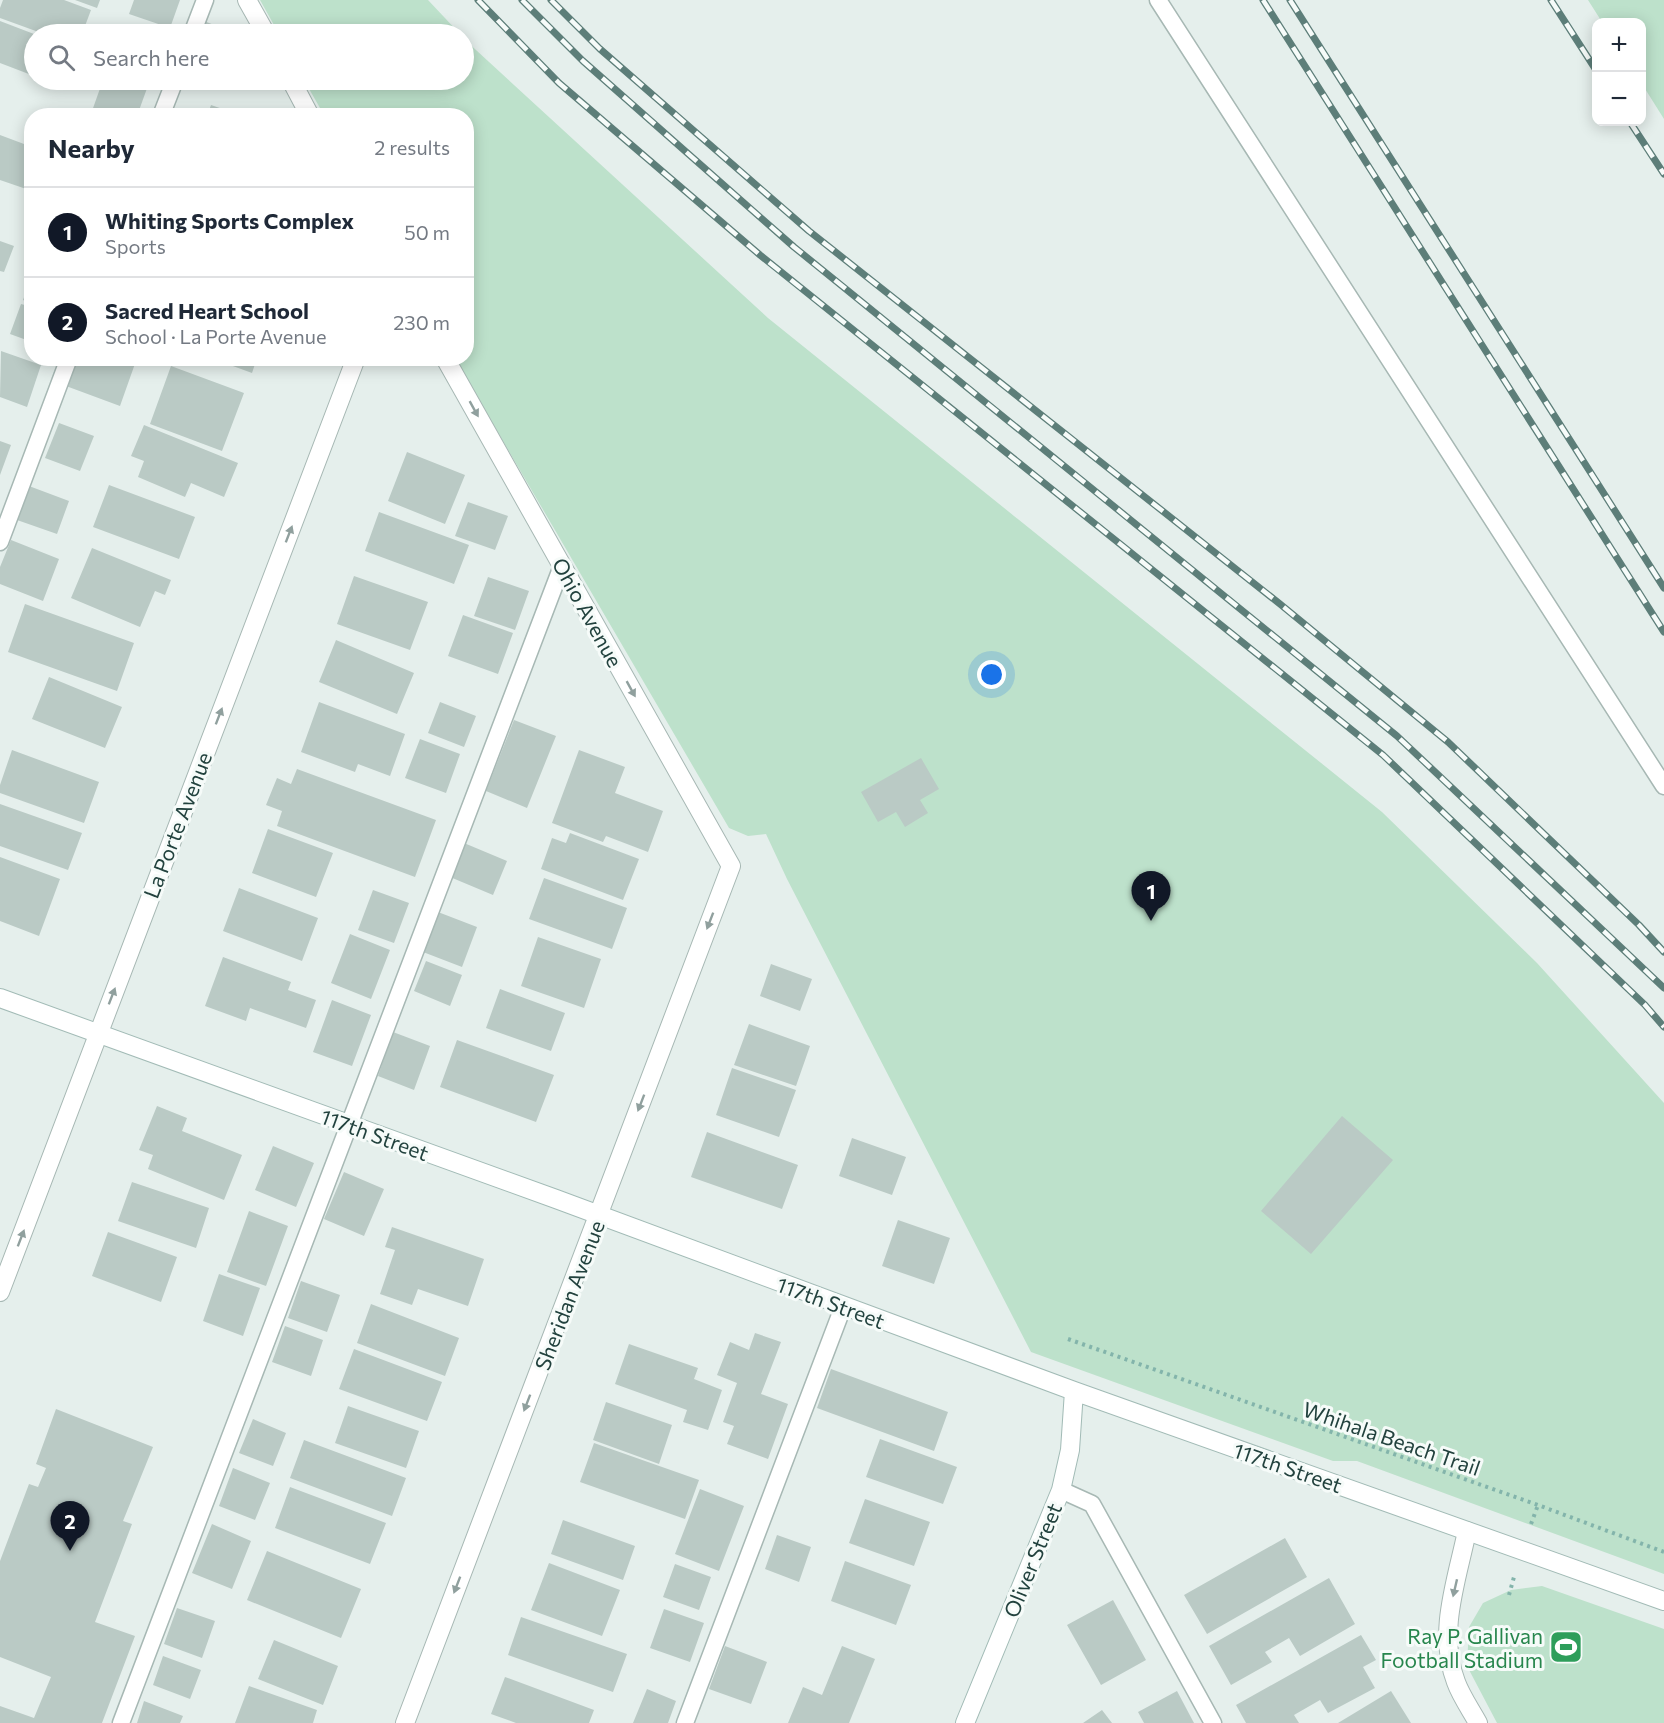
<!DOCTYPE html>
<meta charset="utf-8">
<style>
body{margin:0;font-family:Commissioner,sans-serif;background:#f6f6f7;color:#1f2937}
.controls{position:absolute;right:18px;top:18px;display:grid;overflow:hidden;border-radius:12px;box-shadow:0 3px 15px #0003}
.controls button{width:54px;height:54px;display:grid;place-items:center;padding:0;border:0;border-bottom:2px solid #e0e1e3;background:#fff;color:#1f2937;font:30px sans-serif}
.you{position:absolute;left:992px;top:675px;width:21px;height:21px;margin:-15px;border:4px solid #fff;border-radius:50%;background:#1a73e8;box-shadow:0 0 0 9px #1a73e833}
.badge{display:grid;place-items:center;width:39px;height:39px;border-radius:50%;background:#111827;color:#fff;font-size:20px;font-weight:700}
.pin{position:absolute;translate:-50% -50px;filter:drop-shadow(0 2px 3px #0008)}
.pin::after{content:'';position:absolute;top:32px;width:21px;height:18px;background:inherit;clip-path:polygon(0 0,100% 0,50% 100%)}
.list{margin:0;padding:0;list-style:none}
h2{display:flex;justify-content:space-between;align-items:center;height:78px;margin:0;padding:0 24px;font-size:26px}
h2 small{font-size:20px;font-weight:400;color:#747a83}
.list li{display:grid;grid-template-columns:39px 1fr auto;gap:18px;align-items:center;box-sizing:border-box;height:90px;padding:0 24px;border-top:2px solid #e0e1e3}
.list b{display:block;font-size:22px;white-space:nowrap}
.list p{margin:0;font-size:20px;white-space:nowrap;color:#747a83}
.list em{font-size:20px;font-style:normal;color:#747a83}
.icon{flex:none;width:33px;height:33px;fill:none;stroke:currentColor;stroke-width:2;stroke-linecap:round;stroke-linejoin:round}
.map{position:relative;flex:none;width:1664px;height:1723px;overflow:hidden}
.search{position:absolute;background:#fff;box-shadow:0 3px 15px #0003;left:24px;top:24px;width:450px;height:66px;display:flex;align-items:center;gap:15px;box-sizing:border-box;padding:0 21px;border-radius:33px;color:#747a83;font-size:22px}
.panel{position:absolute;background:#fff;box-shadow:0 3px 15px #0003;left:24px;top:108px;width:450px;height:258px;border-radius:24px}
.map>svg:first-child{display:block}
</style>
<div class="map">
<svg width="1664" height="1723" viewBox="0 0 1664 1723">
<rect width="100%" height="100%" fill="#e5efec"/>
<path fill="#bde1cb" d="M260,0H428L460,34H279Z
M1588,0H1664V119L1642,84V22H1602Z
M464,39L768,318L1382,812L1537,963L1664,1103V1574L1357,1461H1333L1031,1352L787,879L766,834L748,836L729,828L455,359L466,358V116L324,115L304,80H464Z
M1542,1586L1664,1629V1723H1497L1467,1666L1469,1627L1483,1603L1511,1590Z"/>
<path fill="#bacac5" d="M3,0H64L91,10L82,34H44L0,18V8Z
M75,0H100L97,8Z
M134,0H180L170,28L129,14Z
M0,21L34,34V76L0,63Z
M204,21L237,34H199Z
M135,24L163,34H131Z
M45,80H65L63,86Z
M103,80H150L137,116H106L92,111Z
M209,80H228L226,86Z
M211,105L240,115V116H207Z
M0,135L32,147V191L0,180Z
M0,241L14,246L4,272L0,271Z
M32,276V304L23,300Z
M21,304L32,307V342L10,334Z
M1,351L41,365L27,407L0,397Z
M76,358H137L120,406L66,386Z
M211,358H257L252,373Z
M171,366L244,393L222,451L150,424Z
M59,423L94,436L80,471L45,458Z
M144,425L238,463L224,497L191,483L185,497L138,477L144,461L131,456Z
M0,441L11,445L0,475Z
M407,452L465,475L445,524L388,501Z
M109,485L195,517L179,559L93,527Z
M29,486L69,501L57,534L17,520Z
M468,502L508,516L495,550L455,536Z
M379,512L469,545L454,584L365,551Z
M11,540L59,559L43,601L0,584V567Z
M92,548L171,580L165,595L155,591L140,627L71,598Z
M354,576L428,602L410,650L337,624Z
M488,577L529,591L515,630L474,616Z
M25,604L134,643L117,691L8,652Z
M463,615L513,633L498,674L448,656Z
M336,640L414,673L397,714L319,682Z
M49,677L122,707L105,748L32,719Z
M319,702L405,734L390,776L358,764L355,772L301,752Z
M440,702L476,716L464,747L428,733Z
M514,720L556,736L527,808L486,791Z
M420,739L460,754L446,793L405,778Z
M12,750L99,782L84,823L0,793V785Z
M579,750L625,767L615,793L663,811L648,852L606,836L603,842L552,823Z
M921,758L939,789L920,800L928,813L905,827L896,812L878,822L861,792Z
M297,769L436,820L415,877L277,826L282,811L266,805L277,778L291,784Z
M0,804L82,833L68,870L0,846Z
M268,829L333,853L316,897L252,873Z
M570,833L639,859L623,900L541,869L552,838L566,843Z
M464,843L507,861L493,895L450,877Z
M0,857L60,879L39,936L0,921Z
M544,878L627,908L612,949L529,919Z
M239,888L318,918L302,961L223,931Z
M373,890L409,903L394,943L358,930Z
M438,912L477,927L462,967L423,952Z
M350,934L390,950L371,999L331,983Z
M538,937L601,959L584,1008L521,986Z
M223,957L291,982L288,990L316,1000L306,1028L250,1008L246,1021L205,1006Z
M426,961L462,975L450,1006L414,991Z
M771,964L812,979L800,1011L760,996Z
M500,989L565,1013L551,1051L486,1028Z
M332,1000L371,1015L352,1066L313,1052Z
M749,1024L810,1046L796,1086L734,1065Z
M393,1032L430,1046L414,1090L378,1076Z
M457,1040L554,1075L536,1122L440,1087Z
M732,1068L796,1090L779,1137L716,1115Z
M157,1106L187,1118L182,1131L242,1155L224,1200L148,1169L153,1155L139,1150Z
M1342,1116L1393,1160L1311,1254L1261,1211Z
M707,1132L798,1165L782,1209L691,1177Z
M852,1138L906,1157L892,1195L839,1176Z
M273,1146L314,1163L296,1207L255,1190Z
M344,1172L384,1189L364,1236L324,1219Z
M132,1182L209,1208L196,1248L118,1221Z
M249,1211L288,1226L266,1286L227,1272Z
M898,1220L950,1238L934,1284L882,1266Z
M392,1227L484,1259L468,1306L418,1289L412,1305L380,1294L395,1250L385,1247Z
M108,1232L177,1257L161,1302L92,1276Z
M219,1274L260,1288L243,1336L203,1321Z
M301,1281L340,1295L327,1332L288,1318Z
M371,1304L459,1338L445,1376L357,1343Z
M285,1326L323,1340L311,1376L272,1362Z
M755,1333L781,1342L761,1394L788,1404L768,1459L727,1444L734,1426L723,1422L737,1383L717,1375L730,1342L749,1350Z
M629,1344L698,1368L694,1379L722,1390L708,1430L683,1422L687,1410L615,1384Z
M354,1349L442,1382L427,1421L339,1389Z
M831,1369L948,1412L934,1451L817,1408Z
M606,1402L672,1425L659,1464L593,1440Z
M348,1406L419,1431L406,1468L335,1443Z
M56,1409L153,1447L123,1521L132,1524L95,1622L135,1636L102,1723H0V1706L34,1718L51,1677L0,1657V1561L29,1484L38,1487L46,1468L36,1464Z
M253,1419L286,1433L273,1466L239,1453Z
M880,1439L957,1467L943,1504L866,1477Z
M304,1440L406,1478L392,1516L290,1478Z
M594,1443L699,1480L685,1519L580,1482Z
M233,1468L270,1483L255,1520L219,1506Z
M290,1487L386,1523L370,1564L275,1528Z
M700,1489L744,1506L719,1571L675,1554Z
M865,1499L930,1522L914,1566L849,1543Z
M563,1520L635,1546L623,1580L551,1554Z
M212,1524L251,1541L232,1589L192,1573Z
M777,1535L811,1547L799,1582L765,1569Z
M1285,1538L1307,1577L1207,1634L1184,1595Z
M267,1551L361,1589L341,1638L247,1600Z
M845,1561L911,1585L896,1625L831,1601Z
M549,1563L620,1590L602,1636L531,1610Z
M675,1564L711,1577L699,1610L663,1597Z
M1329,1578L1355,1624L1300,1656L1289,1638L1265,1652L1272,1662L1231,1685L1209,1646Z
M1113,1600L1146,1660L1101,1685L1067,1625Z
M177,1608L215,1621L202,1658L164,1644Z
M664,1609L704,1623L690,1662L650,1648Z
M521,1617L627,1654L613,1692L508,1655Z
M1361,1635L1376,1660L1363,1667L1375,1688L1328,1713L1320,1700L1294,1715L1299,1723H1246L1236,1705Z
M274,1640L338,1666L323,1705L258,1679Z
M725,1646L767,1662L751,1704L709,1689Z
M842,1646L875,1659L849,1723H788L803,1687L822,1695Z
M163,1656L201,1670L190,1699L153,1685Z
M505,1677L594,1710L589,1723H516L491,1714Z
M249,1686L317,1710L313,1723H235Z
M647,1689L676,1701L668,1723H633Z
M1177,1691L1194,1723H1144L1138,1712Z
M1391,1691L1411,1723H1338Z
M144,1701L183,1716L180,1723H137Z
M1102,1710L1112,1723H1083Z"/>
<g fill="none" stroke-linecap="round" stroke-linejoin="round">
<g stroke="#a7b8b4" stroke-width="19">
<path id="lane" d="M1158,0L1664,786
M192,34L205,0
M161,116L175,80
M0,542L69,358
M1061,1490L1092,1504L1213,1723
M121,1723L562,566
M685,1723L843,1307"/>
</g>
<g stroke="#a7b8b4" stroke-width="20">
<path id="street" d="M247,0L266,34
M291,80L310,116
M0,1292L356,358
M1467,1531C1457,1580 1437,1632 1456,1682C1461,1696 1471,1710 1478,1723
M405,1723L731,866L445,358"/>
</g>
<g stroke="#a2bbb6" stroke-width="20">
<path id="secondary" d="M0,998L556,1199L1074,1391L1664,1601
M965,1723L1061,1490L1070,1450L1074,1391"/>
</g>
<path stroke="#83b4ab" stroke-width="4" stroke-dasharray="3 4.5" stroke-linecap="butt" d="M1068,1339L1538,1505L1664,1552
M1531,1524L1538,1505
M1509,1595L1514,1577"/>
<use href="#lane" stroke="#fff" stroke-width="16"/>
<use href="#street" stroke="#fff" stroke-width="18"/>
<use href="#secondary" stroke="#fff" stroke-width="18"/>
<g stroke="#5d7e79" stroke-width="7">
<path id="rail" d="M478,0L559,83L760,255L1383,755L1645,1005L1664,1027
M522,0L583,61L794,247L1397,736L1664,988
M551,0L600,49L809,231L1280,604L1448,742L1639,925L1664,952
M1263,0L1664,632
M1290,0L1664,588
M1551,0L1596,70
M1630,122L1664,174"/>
</g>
<use href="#rail" stroke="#f6fbf9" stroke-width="4.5" stroke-dasharray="14" stroke-linecap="butt"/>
</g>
<defs><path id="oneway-solid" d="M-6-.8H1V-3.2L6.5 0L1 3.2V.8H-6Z" transform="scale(1.5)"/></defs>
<g fill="#90a09e">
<use href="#oneway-solid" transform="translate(474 409) rotate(61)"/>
<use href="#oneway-solid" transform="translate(289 534) rotate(-69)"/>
<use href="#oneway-solid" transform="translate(631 689) rotate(61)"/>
<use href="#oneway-solid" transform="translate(219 716) rotate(-69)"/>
<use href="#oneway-solid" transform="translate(710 921) rotate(111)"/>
<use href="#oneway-solid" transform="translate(112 996) rotate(-69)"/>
<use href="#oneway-solid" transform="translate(641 1103) rotate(111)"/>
<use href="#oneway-solid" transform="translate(21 1238) rotate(-69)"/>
<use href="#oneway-solid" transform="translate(527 1403) rotate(111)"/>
<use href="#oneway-solid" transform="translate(457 1585) rotate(111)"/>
<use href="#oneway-solid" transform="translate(1455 1588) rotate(103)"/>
</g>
<defs>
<g id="stadium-square" transform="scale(1.725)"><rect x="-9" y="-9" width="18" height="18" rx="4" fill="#2e9e5b" stroke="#f6fbf9"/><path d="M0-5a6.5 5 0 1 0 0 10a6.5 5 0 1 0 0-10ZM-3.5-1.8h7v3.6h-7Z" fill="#fff"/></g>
</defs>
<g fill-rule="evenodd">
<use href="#stadium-square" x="1566" y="1647"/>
</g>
<g text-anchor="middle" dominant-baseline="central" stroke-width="6" stroke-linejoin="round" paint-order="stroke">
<g font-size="21" fill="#22423e" stroke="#f6fbf9">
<text transform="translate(588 612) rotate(61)">Ohio Avenue</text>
<text transform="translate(177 825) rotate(-69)">La Porte Avenue</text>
<text transform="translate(375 1134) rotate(20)">117th Street</text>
<text transform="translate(569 1295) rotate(-69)">Sheridan Avenue</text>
<text transform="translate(831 1302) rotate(20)">117th Street</text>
<text transform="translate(1392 1438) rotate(19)">Whihala Beach Trail</text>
<text transform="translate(1288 1467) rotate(19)">117th Street</text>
<text transform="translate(1032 1560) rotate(-68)">Oliver Street</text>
</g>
<g font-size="21" fill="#27864d" stroke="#f6fbf9" text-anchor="end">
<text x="1543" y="1635">Ray P. Gallivan<tspan x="1543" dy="24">Football Stadium</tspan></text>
</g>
</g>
</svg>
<div class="controls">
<button>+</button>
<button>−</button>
</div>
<div class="you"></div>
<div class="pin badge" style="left:1151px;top:921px">1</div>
<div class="pin badge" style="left:70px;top:1551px">2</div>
<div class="search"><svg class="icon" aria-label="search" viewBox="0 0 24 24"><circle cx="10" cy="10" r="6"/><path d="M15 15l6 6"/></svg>Search here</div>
<section class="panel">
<h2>Nearby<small>2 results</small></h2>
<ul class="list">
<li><span class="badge">1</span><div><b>Whiting Sports Complex</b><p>Sports</p></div><em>50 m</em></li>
<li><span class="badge">2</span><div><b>Sacred Heart School</b><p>School · La Porte Avenue</p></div><em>230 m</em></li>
</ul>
</section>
</div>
